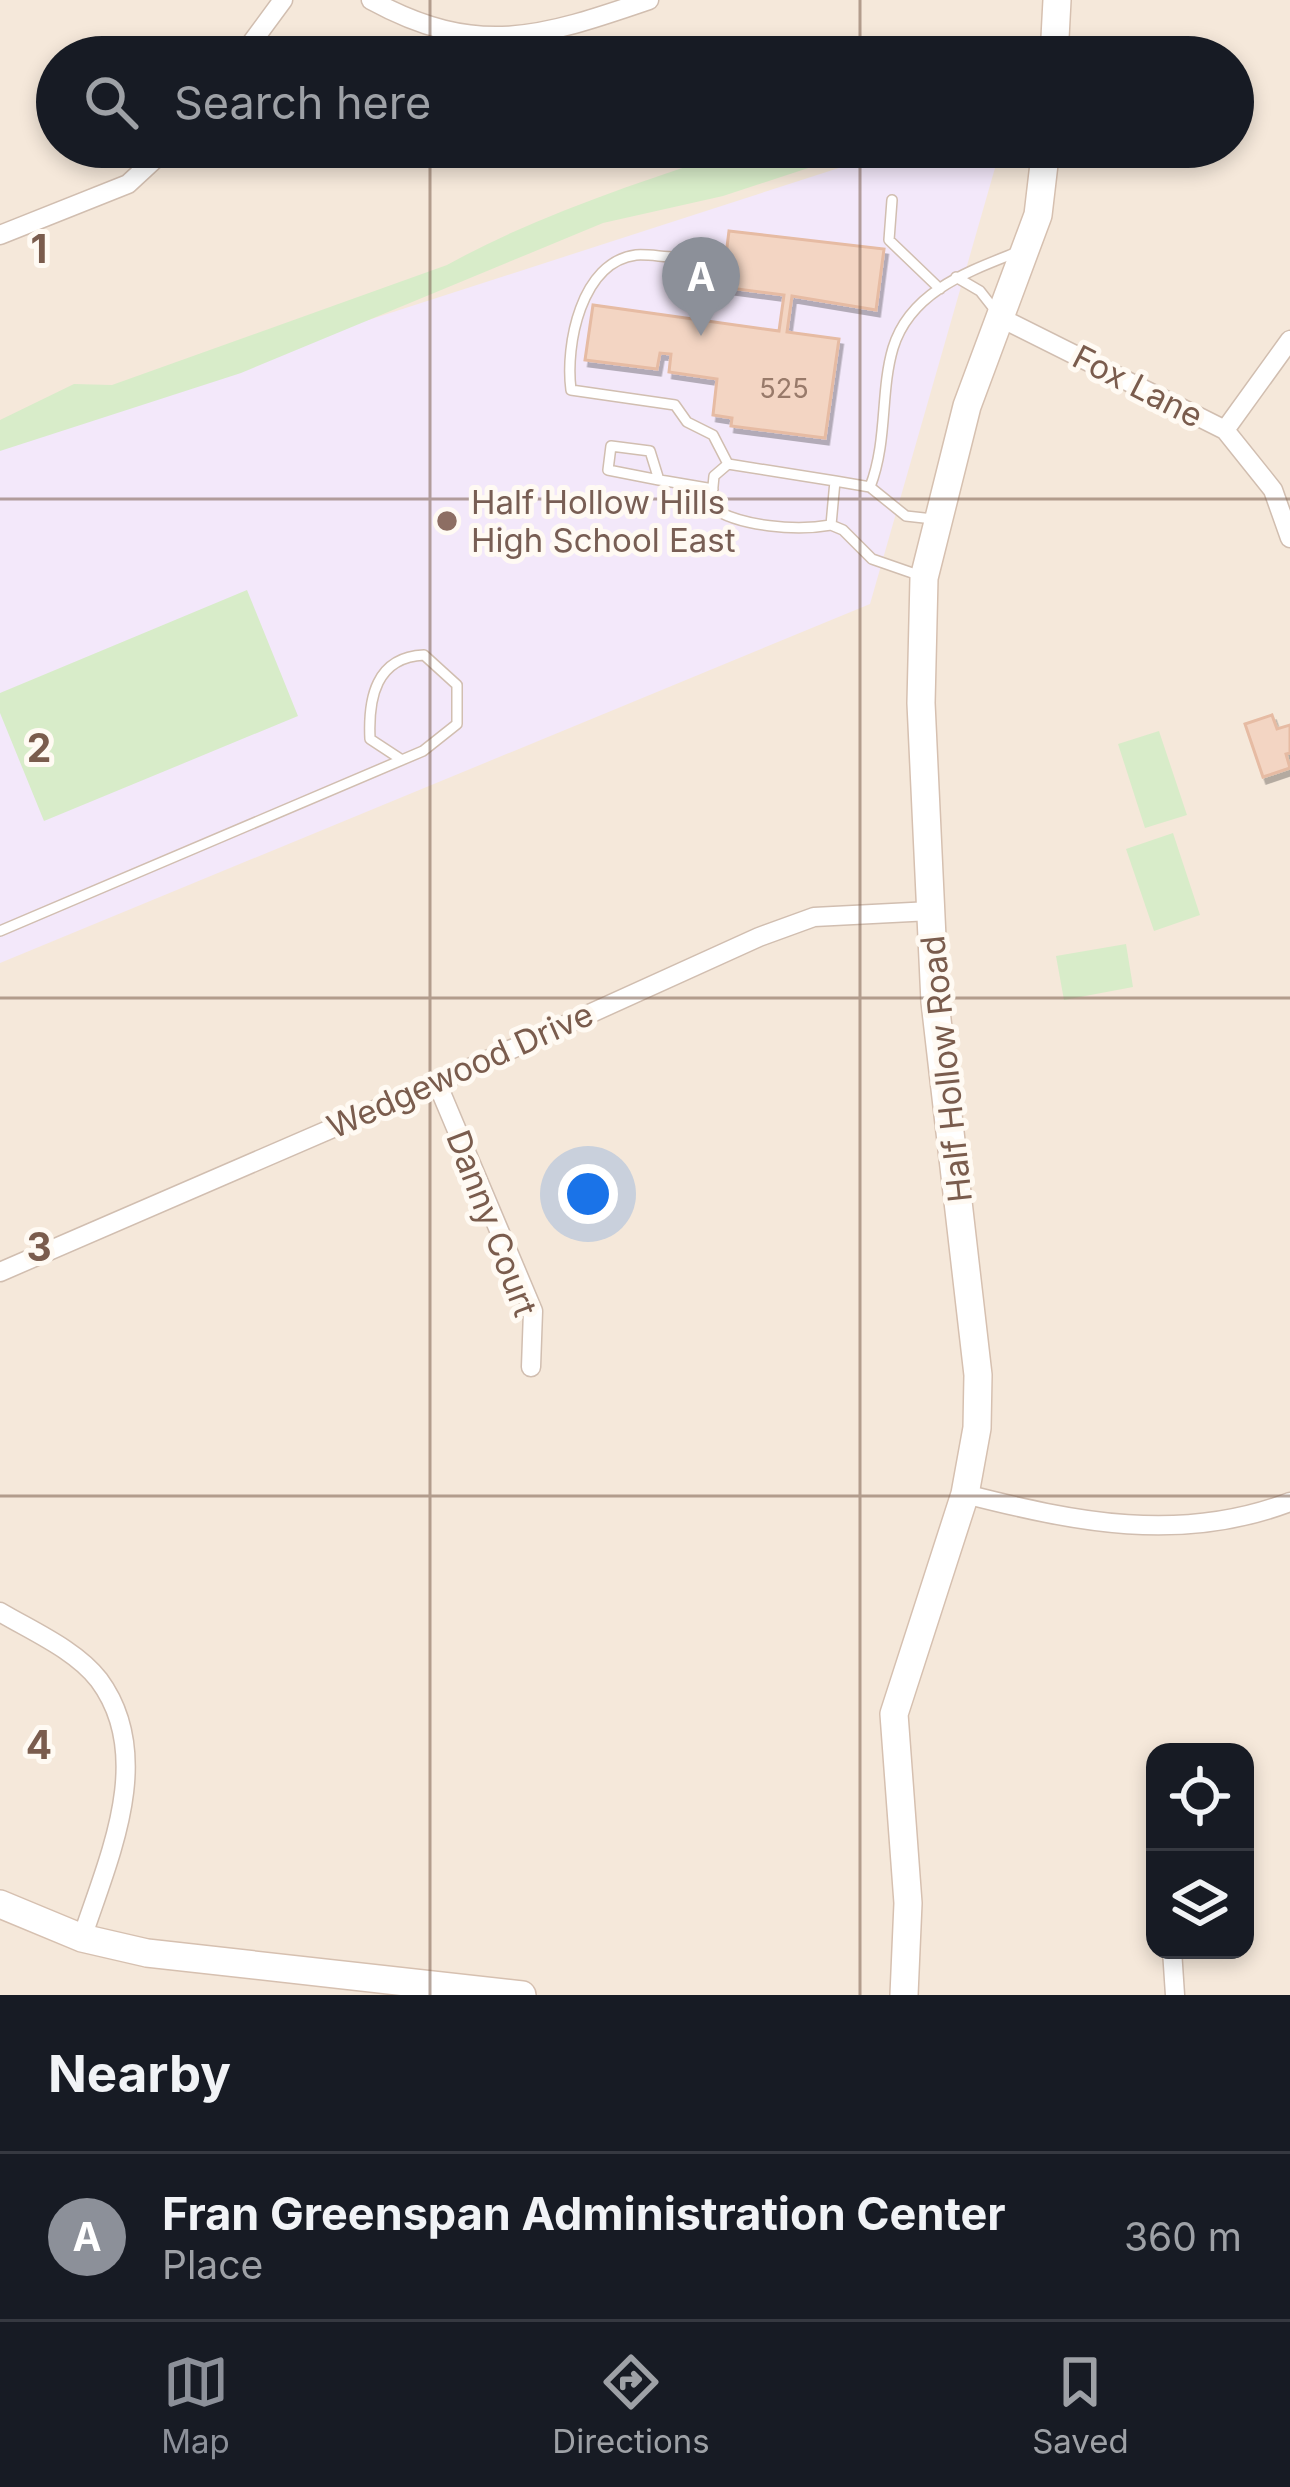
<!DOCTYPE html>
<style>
body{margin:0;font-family:Inter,sans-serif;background:#242831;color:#f1f3f6}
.controls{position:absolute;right:36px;bottom:36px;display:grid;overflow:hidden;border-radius:24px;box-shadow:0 6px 18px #0003}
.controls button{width:108px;height:108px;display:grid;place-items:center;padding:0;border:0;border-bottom:3px solid #363941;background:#171b24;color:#f1f3f6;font:60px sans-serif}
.you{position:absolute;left:588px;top:1194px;width:42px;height:42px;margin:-30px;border:9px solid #fff;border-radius:50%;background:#1a73e8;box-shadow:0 0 0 18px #1a73e833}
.badge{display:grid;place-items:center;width:78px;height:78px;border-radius:50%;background:#8c9099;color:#fff;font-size:39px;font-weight:700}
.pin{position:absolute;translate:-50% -99px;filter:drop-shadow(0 3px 6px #0008)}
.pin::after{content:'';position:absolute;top:63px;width:42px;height:36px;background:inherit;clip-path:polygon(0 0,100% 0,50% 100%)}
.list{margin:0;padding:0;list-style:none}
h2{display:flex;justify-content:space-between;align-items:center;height:156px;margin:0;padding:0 48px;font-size:51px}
h2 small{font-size:39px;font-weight:400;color:#9ea1a6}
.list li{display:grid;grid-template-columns:78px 1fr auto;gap:36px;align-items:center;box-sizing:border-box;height:168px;padding:0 48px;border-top:3px solid #363941}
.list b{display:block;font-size:45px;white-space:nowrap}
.list p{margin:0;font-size:39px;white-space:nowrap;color:#9ea1a6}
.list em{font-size:39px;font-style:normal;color:#9ea1a6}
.icon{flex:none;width:66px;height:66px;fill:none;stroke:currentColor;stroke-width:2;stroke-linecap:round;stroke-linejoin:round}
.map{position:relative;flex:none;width:1290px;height:1995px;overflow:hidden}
.search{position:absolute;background:#171b24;box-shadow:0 6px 18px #0003;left:36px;right:36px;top:36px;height:132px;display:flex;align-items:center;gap:30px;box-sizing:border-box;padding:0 42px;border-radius:66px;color:#9ea1a6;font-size:45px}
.sheet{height:324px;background:#171b24}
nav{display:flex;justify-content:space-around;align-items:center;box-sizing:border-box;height:168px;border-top:3px solid #363941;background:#171b24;font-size:33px;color:#9ea1a6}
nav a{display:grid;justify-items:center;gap:6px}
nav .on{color:#8c9099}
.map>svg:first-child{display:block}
</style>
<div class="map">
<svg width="1290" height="1995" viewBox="0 0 1290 1995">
<defs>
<filter id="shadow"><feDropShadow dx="3.5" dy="6" stdDeviation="0" flood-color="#0004"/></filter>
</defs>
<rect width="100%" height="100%" fill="#fdf6ec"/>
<path fill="#f5e8da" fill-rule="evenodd" d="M0,0H1290V1995H0ZM57,57H1233V147H57ZM1155,1752H1245V1950H1155Z"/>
<path fill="#f3e8fa" d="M904,147H1001L870,604L0,963V439Z"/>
<path fill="#d8ecc9" d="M745,147H872L723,196L603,223L241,373L0,451V420L74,384L112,385L447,265C541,213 644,181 745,147Z
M247,590L298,716L44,821L0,713V693Z
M1159,731L1187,815L1145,828L1118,744Z
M1173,833L1200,915L1154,931L1126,849Z
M1126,944L1133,987L1064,1000L1056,956Z"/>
<path fill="#f3d5c3" stroke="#e6bba3" stroke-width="3" filter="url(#shadow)" d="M729,231L884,249L876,310L792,296L787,332L839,339L825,438L731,426L732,418L713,415L717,379L669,372L671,354L660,353L657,369L585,360L593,305L779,331L784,295L722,287Z
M1272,715L1277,729L1290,725V753L1286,754L1290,768L1263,777L1245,724Z"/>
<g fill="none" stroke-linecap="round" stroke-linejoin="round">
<g stroke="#d1beb0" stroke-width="12">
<path id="lane" d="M892,200L889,240L940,289
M675,257C663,257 648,254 636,255C581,262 565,345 571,390L675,405L687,422L713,435L728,464
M956,277L980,291L998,314
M659,480L650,451L611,446L608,470L659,480L666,481L713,489
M870,487C888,440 880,392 893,348C910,292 967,272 1015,253
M831,525C797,531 740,527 711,507L714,476L728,464L835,481
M921,576L872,559L843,530L831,525L835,481L870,487L906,516L933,519
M0,931L423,751L457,724V685L424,655C376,657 368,698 370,739L402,760"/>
</g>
<g stroke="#d1beb0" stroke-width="21">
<path id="street" d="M371,0C477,58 541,37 649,0
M241,57L283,0
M0,235L128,184L168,147
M1001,318L1225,430L1273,490L1290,538
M1225,430L1290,340
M437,1083L533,1311L531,1367
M0,1272L437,1083L759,937L814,917L931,911
M965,1494C1075,1522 1180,1544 1290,1502
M0,1612C32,1631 76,1650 99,1680C156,1757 108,1859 82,1938
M1172,1950L1175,1995"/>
</g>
<g stroke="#d6c0b0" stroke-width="30">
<path id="secondary" d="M1054,57L1057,0
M0,1904L82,1938L147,1953L522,1995
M904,1995L908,1903L894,1714L965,1494L977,1428L978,1375L935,1002L921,703L924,578L967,406L1038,215L1046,147"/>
</g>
<use href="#lane" stroke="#fff" stroke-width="9"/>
<use href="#street" stroke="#fff" stroke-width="18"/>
<use href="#secondary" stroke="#fff" stroke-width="27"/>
</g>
<path fill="none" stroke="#7a5c4d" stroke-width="3" stroke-opacity="0.55" d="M430,0V57M860,0V57M430,147V1995M860,147V1995M0,499H1290M0,998H1290M0,1496H1290"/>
<circle fill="#8d6e63" stroke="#fffaf3" stroke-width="4.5" cx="447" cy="521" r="12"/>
<g text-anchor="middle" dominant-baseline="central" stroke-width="10" stroke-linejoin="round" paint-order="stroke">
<g font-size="27" fill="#987a6a">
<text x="784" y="388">525</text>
</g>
<g font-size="33" fill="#7a5c4d" stroke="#fffaf3">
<text transform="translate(1138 386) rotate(27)">Fox Lane</text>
<text transform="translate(946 1069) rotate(-96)">Half Hollow Road</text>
<text transform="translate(460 1070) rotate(-24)">Wedgewood Drive</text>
<text transform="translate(492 1223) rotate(69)">Danny Court</text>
</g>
<g font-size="33" fill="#785e54" stroke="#fffaf3" text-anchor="start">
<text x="471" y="502">Half Hollow Hills<tspan x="471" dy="38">High School East</tspan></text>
</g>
</g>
<g font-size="39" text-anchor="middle" font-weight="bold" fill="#7a5c4d" stroke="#fffaf3" stroke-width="10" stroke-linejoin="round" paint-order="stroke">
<text x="39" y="263">1</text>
<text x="39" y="762">2</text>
<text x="39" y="1261">3</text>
<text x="39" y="1759">4</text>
</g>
</svg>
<div class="controls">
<button><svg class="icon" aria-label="locate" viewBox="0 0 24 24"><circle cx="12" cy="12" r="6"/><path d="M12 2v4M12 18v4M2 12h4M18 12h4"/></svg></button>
<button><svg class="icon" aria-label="layers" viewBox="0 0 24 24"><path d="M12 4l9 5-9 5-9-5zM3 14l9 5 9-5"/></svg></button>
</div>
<div class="you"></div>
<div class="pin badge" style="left:701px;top:336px">A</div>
<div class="search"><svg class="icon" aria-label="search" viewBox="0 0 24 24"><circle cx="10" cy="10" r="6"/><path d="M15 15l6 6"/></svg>Search here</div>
</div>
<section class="sheet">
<h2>Nearby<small></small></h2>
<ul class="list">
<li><span class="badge">A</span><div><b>Fran Greenspan Administration Center</b><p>Place</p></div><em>360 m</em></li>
</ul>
</section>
<nav>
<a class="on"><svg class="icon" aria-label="map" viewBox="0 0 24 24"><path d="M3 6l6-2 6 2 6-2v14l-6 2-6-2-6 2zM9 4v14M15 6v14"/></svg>Map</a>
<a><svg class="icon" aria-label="directions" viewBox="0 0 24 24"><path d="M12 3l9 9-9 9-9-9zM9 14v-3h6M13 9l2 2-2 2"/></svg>Directions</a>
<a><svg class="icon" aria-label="saved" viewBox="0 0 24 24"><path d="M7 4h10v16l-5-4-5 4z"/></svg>Saved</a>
</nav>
